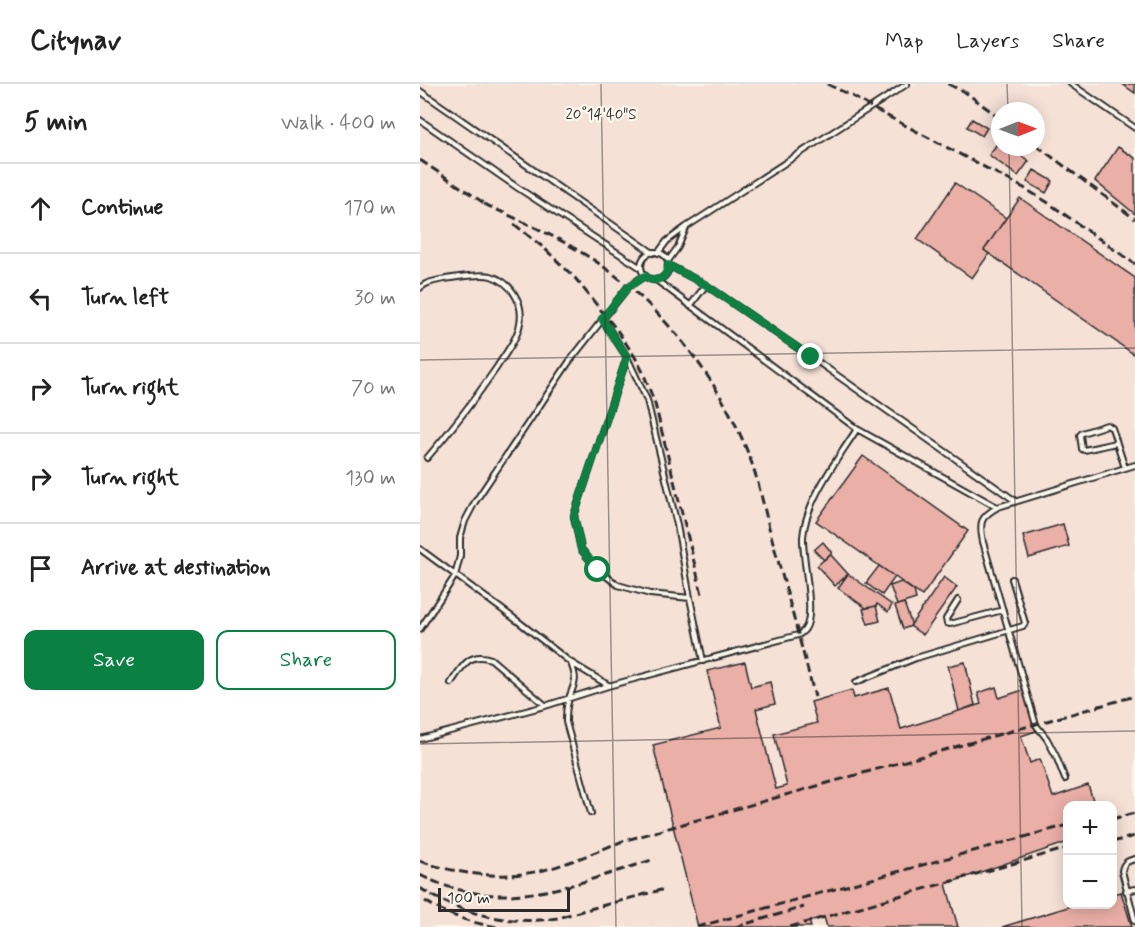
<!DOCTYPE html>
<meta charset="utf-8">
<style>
body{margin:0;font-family:Mynerve,sans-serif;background:#f2f2f2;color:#222}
.controls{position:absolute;right:18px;bottom:18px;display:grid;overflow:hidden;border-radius:12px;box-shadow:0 3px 15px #0003}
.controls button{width:54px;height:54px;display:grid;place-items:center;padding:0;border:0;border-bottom:2px solid #e0e0e0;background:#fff;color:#222;font:30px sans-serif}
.compass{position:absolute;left:571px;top:18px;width:54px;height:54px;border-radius:50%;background:#fff;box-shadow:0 3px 15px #0003;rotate:89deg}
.scale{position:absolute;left:18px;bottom:15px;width:132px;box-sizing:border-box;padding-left:6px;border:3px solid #2b2b2b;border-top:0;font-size:16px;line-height:21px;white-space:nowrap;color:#2b2b2b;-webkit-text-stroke:4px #fbf7ec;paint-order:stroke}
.stop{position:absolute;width:18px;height:18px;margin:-14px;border:4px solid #0b8043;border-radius:50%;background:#fff}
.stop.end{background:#0b8043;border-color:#fff;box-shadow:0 2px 6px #0008}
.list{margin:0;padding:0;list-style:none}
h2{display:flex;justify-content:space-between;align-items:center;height:78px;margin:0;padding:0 24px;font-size:26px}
h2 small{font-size:20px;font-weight:400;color:#767676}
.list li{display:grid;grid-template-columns:39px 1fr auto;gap:18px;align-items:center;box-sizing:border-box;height:90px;padding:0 24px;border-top:2px solid #e0e0e0}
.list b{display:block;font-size:22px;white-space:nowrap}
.list em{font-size:20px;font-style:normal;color:#767676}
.actions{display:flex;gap:12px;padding:18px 24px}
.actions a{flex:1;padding:14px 0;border:2px solid #0b8043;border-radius:12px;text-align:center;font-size:21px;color:#0b8043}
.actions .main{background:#0b8043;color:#fff}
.icon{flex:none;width:33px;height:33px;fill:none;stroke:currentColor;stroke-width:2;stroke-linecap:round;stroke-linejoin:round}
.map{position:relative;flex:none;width:715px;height:843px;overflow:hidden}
header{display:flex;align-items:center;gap:36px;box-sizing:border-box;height:84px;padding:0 30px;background:#fff;border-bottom:2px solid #e0e0e0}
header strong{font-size:28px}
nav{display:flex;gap:33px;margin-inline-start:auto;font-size:21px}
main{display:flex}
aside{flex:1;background:#fff}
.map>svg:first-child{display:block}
</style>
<header>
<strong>Citynav</strong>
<nav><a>Map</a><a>Layers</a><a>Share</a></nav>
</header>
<main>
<aside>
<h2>5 min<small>Walk · 400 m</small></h2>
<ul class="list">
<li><svg class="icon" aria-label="ahead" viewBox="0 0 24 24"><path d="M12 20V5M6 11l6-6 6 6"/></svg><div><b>Continue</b></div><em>170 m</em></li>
<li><svg class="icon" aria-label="left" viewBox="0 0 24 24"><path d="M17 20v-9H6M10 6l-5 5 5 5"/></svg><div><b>Turn left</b></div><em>30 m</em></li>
<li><svg class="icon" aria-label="right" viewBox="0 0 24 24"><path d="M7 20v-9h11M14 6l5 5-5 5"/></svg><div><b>Turn right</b></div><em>70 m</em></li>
<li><svg class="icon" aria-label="right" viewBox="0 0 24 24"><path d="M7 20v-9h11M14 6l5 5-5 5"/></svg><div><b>Turn right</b></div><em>130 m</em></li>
<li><svg class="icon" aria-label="arrive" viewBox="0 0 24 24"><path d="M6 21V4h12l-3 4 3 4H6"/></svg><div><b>Arrive at destination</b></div></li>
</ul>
<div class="actions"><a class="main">Save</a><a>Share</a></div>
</aside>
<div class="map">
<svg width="715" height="843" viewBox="0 0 715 843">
<rect width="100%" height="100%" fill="#fbf7ec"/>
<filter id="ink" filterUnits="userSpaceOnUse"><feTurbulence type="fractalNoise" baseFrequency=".0167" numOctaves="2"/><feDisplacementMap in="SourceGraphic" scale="12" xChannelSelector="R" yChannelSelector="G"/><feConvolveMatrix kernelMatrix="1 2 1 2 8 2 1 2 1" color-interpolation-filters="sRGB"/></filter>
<g filter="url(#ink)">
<path fill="#f6e1d7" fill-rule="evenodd" d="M0,0H715V843H0ZM580,27H616V63H580ZM648,722H692V820H648Z"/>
<path fill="#eaafa7" stroke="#2b2b2b" stroke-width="1.5" d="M702,0H715V9Z
M552,35L567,44L562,52L547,43Z
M579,57L580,63H588L609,77L598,92L569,71Z
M698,63L715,74V130L675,97Z
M614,86L633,97L626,109L607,98Z
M535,99L586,134L564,166L569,170L552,194L497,155Z
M600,114L715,194V271L564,166Z
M443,372L548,447L502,512L396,437Z
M643,440L649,462L609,474L603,452Z
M403,458L412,469L404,476L394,466Z
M410,470L428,490L415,502L397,482Z
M459,482L475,493L462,511L446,499Z
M428,490L472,521L468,528L457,520L456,522L446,524L418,504Z
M524,493L537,503L503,551L490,542Z
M481,498L494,507L496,515L477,521L470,502Z
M484,519L491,539V542L483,545L475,522Z
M456,522L460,537L448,540L443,525Z
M325,578L331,603L350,598L355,620L336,625L356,705L367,702L354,650L397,639L391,618L432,606L434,614L469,604L481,645L561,620L558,609L576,603L579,614L603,606L616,647L601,652L610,679L620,675L633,713L668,701L675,722H648V758L526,800L538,843H407L404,833L389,837L391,843H278L233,661L301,644L287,587Z
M545,578L555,621L539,627L528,582Z
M701,808L712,843H582L658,820H692V810Z"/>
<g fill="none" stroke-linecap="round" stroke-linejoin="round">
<g stroke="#2b2b2b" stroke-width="8">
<path id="lane" d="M651,0L715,44
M0,7L233,169
M0,36L98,104L221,184
M221 182a14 14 0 1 1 28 0a14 14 0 1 1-28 0Z
M238,169L247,157L266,143L487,0
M248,177L258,163L266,144
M248,181L286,201L391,273L594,416
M236,196L437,345L577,423
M0,204C1,203 7,199 8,199C19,195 60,189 71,192C91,198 104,219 100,239C98,254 85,270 77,283C55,315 32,345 7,374
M270,222L286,201
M182,235L207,273L227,316L257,441L270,514
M207,273L154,432L161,465L178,486L198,501L230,510L270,514L283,577
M696,359L664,366L662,365L660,351L662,349L687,341L692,344L705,384
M0,465L99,538L150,578L188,601
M538,516L526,535L527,539L530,540L583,526
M0,545L35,492L40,472V454L45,437L55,418L149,278L208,203L225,191
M151,579C159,600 153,599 148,618C146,624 146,631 146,638L171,729
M436,598L496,574L603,542L605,539L592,495
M31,599C42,583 49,567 71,575L125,621
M0,655L125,622L188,602L378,551C379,551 385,546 385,545C396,531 382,474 383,453C386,416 417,376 437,345
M645,695L636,672L627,655L616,641L563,458C559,438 560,433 578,423L715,381
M715,775C707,777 703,779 702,787L715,837
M706,807L715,805"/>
</g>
<use href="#lane" stroke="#fbf7ec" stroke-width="4"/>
<path stroke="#2b2b2b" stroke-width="3" stroke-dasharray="9 4.5" stroke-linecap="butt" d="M407,0L430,11L456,26L604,104L627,118L715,180
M528,0L545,8L580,34
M616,61L715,135
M0,76L70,123
M64,120C104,138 145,156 181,181C246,226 304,302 331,377C340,402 345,429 352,455C367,508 381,561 395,613
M94,140L124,164L155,194L197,246L215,273L223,288L235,320L282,510
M692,735L715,729
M692,758L715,752
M0,777C41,791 82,796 124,786C151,779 177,767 203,757L715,612
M0,791C83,833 155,800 235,775
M0,804C40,830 90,842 137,834C149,831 161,827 173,824C197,818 221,811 245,805
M5,817C27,831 51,839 77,843
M277,843L648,741
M315,843L384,823
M370,843L648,764"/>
</g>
</g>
<g fill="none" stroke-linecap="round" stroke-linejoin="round" filter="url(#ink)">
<path stroke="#0b8043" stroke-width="8" d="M178,486L161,465L154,432L207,273L182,235L208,203L225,192C236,200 247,195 248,181L286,201L391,273"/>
</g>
<path fill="none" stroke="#2b2b2b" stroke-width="1.5" stroke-opacity="0.45" d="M181,0L196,843M587,0L588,27M589,63L602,843M0,276L715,264M0,660L715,647"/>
<g font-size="15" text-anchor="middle" fill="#2b2b2b" stroke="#fbf7ec" stroke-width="4.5" stroke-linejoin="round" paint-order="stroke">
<text x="181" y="35">20°14'40"S</text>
</g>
</svg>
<div class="controls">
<button>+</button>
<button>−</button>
</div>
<svg class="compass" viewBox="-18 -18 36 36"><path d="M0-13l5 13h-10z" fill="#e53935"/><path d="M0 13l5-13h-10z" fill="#767676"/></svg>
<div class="scale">100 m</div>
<div class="stop" style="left:178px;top:486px"></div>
<div class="stop end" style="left:391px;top:273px"></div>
</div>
</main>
